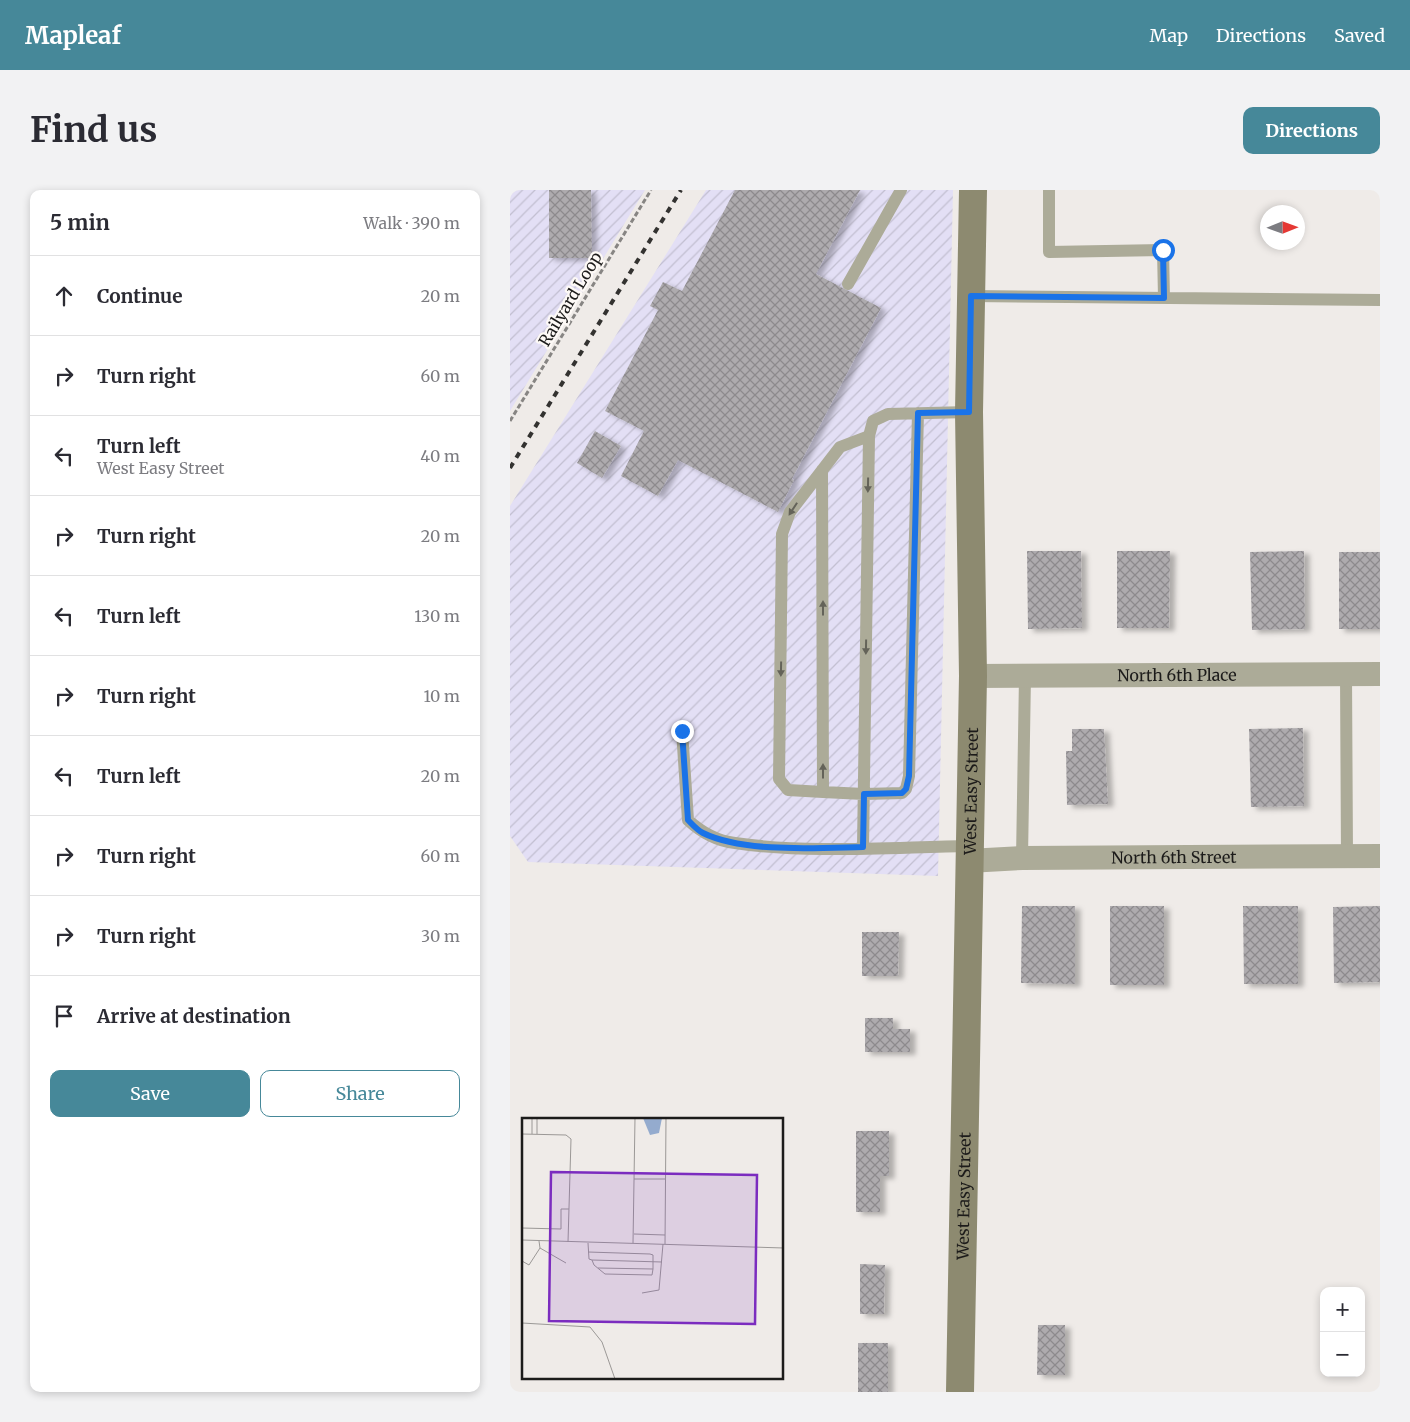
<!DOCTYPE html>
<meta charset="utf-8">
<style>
body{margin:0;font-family:Merriweather,serif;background:#f2f2f3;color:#2b2b33}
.controls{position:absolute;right:15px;bottom:15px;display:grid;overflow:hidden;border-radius:10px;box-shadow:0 2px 8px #0003}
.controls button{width:45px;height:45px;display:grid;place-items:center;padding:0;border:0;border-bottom:1px solid #e1e1e2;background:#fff;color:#2b2b33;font:25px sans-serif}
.compass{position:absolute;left:750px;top:15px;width:45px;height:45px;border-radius:50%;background:#fff;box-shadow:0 2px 8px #0003;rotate:89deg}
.stop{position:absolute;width:15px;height:15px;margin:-11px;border:4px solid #1a73e8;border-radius:50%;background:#fff}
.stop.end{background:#1a73e8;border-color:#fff;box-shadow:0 1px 5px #0008}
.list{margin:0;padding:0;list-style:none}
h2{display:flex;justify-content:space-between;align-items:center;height:65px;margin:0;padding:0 20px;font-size:21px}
h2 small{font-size:16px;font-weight:400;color:#7c7c81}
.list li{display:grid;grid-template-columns:32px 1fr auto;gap:15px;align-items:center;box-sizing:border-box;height:80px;padding:0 20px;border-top:1px solid #e1e1e2}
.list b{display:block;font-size:19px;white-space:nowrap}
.list p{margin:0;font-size:16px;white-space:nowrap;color:#7c7c81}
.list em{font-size:16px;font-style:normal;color:#7c7c81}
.actions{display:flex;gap:10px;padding:15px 20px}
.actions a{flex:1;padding:11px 0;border:1px solid #468899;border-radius:10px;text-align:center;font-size:18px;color:#468899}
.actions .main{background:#468899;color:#fff}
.icon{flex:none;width:28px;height:28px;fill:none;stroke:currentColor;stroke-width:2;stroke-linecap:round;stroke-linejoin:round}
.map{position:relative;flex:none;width:870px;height:1202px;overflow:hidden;border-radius:10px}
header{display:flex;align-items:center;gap:30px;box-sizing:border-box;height:70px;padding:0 25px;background:#468899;color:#fff}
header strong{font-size:24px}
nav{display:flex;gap:28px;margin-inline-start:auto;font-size:18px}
.intro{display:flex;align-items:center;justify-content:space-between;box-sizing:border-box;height:120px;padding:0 30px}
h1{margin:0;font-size:35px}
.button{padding:12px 22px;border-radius:10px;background:#468899;color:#fff;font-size:18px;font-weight:700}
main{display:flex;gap:30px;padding:0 30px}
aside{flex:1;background:#fff;border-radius:10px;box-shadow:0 2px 8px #0003}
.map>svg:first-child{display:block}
</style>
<header>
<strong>Mapleaf</strong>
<nav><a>Map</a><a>Directions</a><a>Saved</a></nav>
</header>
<div class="intro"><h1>Find us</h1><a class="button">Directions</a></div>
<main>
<aside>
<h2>5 min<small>Walk · 390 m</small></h2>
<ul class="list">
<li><svg class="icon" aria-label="ahead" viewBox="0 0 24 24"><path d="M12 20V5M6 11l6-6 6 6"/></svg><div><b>Continue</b></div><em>20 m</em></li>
<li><svg class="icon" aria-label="right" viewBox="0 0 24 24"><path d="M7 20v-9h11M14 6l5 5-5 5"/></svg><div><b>Turn right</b></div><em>60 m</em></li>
<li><svg class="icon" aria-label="left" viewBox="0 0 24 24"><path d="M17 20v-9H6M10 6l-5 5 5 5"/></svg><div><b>Turn left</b><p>West Easy Street</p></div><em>40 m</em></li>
<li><svg class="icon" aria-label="right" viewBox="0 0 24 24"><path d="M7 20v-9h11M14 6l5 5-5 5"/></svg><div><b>Turn right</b></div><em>20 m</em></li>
<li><svg class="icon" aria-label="left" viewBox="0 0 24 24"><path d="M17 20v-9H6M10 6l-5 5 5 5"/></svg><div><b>Turn left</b></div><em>130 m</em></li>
<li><svg class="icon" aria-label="right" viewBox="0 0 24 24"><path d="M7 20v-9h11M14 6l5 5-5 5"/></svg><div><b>Turn right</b></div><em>10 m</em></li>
<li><svg class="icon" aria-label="left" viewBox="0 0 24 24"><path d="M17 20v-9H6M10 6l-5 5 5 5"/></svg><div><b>Turn left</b></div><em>20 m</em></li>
<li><svg class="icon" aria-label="right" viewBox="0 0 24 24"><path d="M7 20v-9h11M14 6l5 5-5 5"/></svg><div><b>Turn right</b></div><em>60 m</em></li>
<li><svg class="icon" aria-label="right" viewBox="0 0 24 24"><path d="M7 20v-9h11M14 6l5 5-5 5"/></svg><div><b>Turn right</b></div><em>30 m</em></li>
<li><svg class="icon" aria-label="arrive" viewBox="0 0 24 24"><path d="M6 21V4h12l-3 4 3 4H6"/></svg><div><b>Arrive at destination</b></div></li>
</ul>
<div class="actions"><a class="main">Save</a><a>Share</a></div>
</aside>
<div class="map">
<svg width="870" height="1202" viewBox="0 0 870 1202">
<defs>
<pattern id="industrial-furrows" width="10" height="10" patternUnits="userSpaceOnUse" patternTransform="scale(1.25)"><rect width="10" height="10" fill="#e3dff5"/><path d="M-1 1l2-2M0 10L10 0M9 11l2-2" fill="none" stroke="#c2bfd1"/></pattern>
<pattern id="building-cross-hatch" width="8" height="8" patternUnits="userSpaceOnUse" patternTransform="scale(1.25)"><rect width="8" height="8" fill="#aeabae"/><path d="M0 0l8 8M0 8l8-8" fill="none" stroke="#8d8a8d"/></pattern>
<filter id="shadow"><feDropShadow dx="5.5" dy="3" stdDeviation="2.5" flood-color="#0004"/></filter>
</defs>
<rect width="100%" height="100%" fill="#efebe8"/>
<path fill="url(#industrial-furrows)" d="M0,0H135L0,221Z
M196,0H443L428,686L18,672L0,646V316Z"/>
<path fill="url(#building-cross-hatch)" filter="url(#shadow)" d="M39,0H81L82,68H39Z
M225,0H350L306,84L371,118L282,289L284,290L268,322L168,270L148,306L111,286L134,241L95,221L148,120L140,116L153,92L172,101Z
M85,241L111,256L92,288L67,273Z
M517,361H571L572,438L518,439Z
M607,361H660L659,438H607Z
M794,361L795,439L742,440L740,362Z
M829,362H870V439H829Z
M793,538L794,616L741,617L739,539Z
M562,539H594L598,614L557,615L556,561H562Z
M512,716H565V794L511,793Z
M600,716H654V795H600Z
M733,716H788V794H734Z
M870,716V792L824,793L823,717Z
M352,742H389L388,786H352Z
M355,828H383V839H400V862H355Z
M346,941H379V986H370V1022H346Z
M350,1074L375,1075L374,1124H350Z
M528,1135H555V1185H527Z
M348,1153H378V1202H348Z"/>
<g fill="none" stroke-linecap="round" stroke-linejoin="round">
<path stroke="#878583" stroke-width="3" stroke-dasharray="5 2.5" stroke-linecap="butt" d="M0,231L141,0"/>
<path stroke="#acab98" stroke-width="12" d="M539,0V62L653,60L654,108
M338,94L391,0
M461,106L870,110
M312,280L313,602L278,600L269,589L272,344L280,322L330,257L359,246
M836,484L837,667
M172,541L178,630C191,642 207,651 225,653C299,664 384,657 459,656
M313,602L354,604L392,603L396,599L399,586L408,223
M353,657L359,246L363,231L378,224L459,222
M512,668L515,486"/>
<g stroke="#acab98" stroke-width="24">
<path id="s1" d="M463,486L870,484"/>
<path id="s2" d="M458,671L512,668L870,666"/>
</g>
<path stroke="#8d8a70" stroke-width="28" id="s3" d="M450,1202L463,486L459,222L463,0"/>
<path stroke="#333230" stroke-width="4" stroke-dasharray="6 6" stroke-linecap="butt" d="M0,278L171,0"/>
</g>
<defs><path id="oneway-solid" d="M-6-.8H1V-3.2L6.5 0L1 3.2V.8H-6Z" transform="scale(1.25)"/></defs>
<g fill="#646359">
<use href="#oneway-solid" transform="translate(358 295) rotate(91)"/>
<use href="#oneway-solid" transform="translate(283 319) rotate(123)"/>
<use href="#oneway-solid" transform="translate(313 418) rotate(-90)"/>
<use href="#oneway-solid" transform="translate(356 457) rotate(91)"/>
<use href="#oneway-solid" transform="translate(271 479) rotate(91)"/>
<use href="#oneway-solid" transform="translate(313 581) rotate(-90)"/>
</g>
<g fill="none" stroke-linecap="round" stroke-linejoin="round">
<path stroke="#1a73e8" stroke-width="6" d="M172,541L178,630C182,634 187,640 193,643C234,663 307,658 353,657L354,604L392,603L396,599L399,586L408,223L459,222L461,106L654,108L653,60"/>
</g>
<g text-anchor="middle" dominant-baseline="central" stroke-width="4.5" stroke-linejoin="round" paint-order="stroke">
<g font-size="16" fill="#1c1b1a" stroke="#fdf9f6">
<text transform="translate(60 109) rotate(-59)">Railyard Loop</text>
<text stroke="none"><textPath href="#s1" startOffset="204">North 6th Place</textPath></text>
<text stroke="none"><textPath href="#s3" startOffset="601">West Easy Street</textPath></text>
<text stroke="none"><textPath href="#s2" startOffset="206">North 6th Street</textPath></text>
<text stroke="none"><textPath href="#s3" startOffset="196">West Easy Street</textPath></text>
</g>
</g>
<g transform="translate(12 928)">
<rect width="261" height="261" fill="#efebe8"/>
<path d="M121,0H140L137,15L128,17Z" fill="#94abce"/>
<path fill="none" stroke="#9b9896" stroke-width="1" d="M0,16L44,17L49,21L46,124M10,16V0M15,16V0M112,61H143M0,110L39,111V91H47M112,116L143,117M0,122L262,130M66,125L67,141L70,142L72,147L83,156L130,157L131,151L76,150M111,125L113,0M143,126L144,0M18,130L44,145M66,134L128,136L131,137V151M70,142L140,144M0,143L7,147L18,130L17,123M120,175L137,172L141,126M0,205L68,209L80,224L93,261"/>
<path fill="#7b2cbf" fill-opacity="0.15" stroke="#7b2cbf" stroke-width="2.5" d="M29,54L235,57L233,206L27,203Z"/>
<rect width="261" height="261" fill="none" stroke="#1c1b1a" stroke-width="2.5"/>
</g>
</svg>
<div class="controls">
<button>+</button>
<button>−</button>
</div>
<svg class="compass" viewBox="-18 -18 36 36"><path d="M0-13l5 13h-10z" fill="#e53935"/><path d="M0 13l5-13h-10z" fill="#7c7c81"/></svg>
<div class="stop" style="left:653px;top:60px"></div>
<div class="stop end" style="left:172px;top:541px"></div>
</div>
</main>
